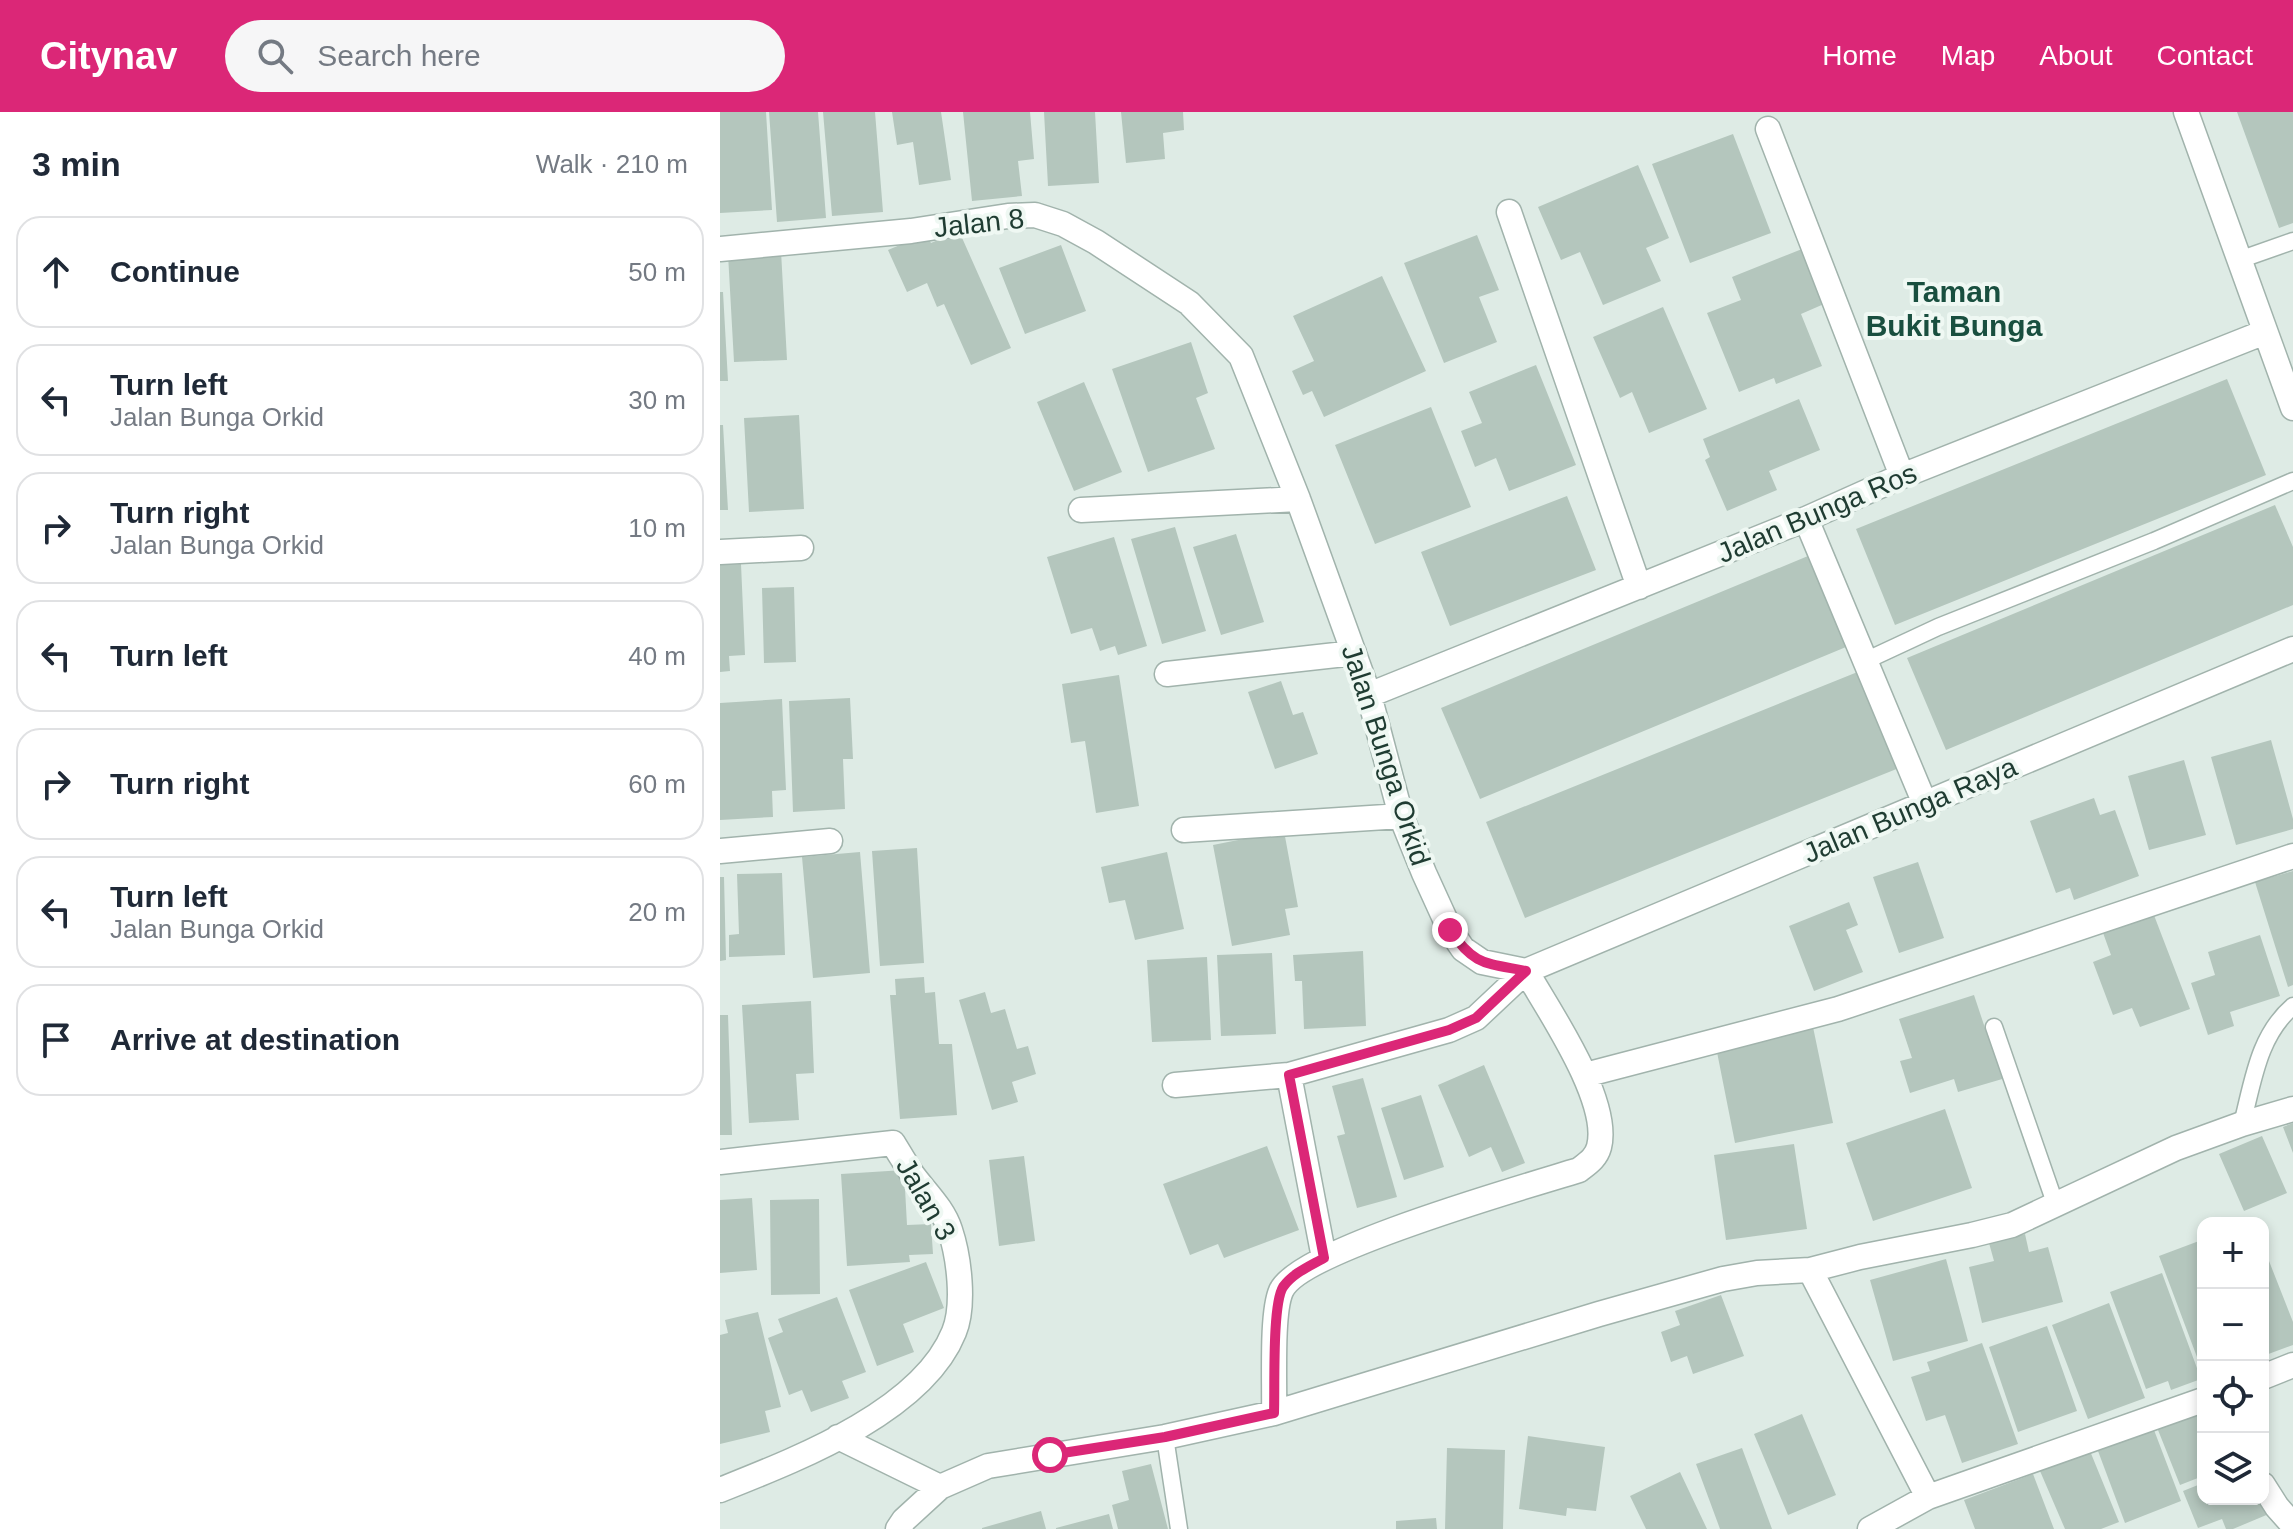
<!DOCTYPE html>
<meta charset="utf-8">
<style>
body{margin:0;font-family:Arial,sans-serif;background:#f6f6f7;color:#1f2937}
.controls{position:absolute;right:24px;bottom:24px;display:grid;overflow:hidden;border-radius:16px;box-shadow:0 4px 12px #0003}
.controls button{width:72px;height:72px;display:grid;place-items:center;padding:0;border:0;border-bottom:2px solid #e0e1e3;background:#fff;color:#1f2937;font:40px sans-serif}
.stop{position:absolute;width:24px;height:24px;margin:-18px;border:6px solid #db2777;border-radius:50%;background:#fff}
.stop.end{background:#db2777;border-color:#fff;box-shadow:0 2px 8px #0008}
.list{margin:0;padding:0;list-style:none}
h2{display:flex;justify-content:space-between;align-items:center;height:104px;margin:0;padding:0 32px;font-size:34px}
h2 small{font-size:26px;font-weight:400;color:#747a83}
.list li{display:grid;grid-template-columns:52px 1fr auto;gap:24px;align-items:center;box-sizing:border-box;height:112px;margin:0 16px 16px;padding:0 16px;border:2px solid #e0e1e3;border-radius:24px}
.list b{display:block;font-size:30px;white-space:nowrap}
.list p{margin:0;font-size:26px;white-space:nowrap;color:#747a83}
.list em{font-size:26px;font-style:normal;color:#747a83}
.icon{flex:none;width:44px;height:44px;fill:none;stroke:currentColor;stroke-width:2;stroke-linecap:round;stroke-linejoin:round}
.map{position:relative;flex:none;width:1573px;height:1417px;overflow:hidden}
header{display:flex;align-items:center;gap:48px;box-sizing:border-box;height:112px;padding:0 40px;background:#db2777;color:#fff}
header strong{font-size:38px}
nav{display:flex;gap:44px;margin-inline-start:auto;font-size:28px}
.search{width:560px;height:72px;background:#f6f6f7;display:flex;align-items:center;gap:20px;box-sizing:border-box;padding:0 28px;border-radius:44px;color:#747a83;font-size:30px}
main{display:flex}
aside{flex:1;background:#fff}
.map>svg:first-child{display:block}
</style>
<header>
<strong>Citynav</strong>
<div class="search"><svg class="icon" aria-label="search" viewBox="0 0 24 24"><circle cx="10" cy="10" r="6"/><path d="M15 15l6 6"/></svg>Search here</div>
<nav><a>Home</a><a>Map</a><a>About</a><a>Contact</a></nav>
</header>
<main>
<aside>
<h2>3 min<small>Walk · 210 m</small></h2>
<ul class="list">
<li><svg class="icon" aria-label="ahead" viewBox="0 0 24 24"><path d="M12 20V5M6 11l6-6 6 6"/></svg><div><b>Continue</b></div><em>50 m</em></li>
<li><svg class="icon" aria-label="left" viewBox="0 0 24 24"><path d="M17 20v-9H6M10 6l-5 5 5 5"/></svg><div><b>Turn left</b><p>Jalan Bunga Orkid</p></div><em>30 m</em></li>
<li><svg class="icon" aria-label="right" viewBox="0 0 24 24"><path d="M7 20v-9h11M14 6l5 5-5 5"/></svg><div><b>Turn right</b><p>Jalan Bunga Orkid</p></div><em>10 m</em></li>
<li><svg class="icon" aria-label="left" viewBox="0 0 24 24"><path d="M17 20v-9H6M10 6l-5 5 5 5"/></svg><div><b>Turn left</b></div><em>40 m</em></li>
<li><svg class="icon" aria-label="right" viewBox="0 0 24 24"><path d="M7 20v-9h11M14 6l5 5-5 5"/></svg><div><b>Turn right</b></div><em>60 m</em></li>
<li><svg class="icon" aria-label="left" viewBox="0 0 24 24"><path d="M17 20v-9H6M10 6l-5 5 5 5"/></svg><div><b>Turn left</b><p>Jalan Bunga Orkid</p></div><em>20 m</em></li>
<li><svg class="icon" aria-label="arrive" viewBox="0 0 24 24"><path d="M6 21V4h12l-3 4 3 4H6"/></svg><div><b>Arrive at destination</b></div></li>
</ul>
</aside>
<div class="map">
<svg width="1573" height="1417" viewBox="0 0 1573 1417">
<rect width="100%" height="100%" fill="#deebe5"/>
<path fill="#b4c6bd" d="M0,0H46L52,98L0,101Z
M49,0H98L106,106L57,110Z
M103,0H155L163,100L112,104Z
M172,0H221L231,68L199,73L193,30L177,33Z
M243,0H310L314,47L298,49L302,84L252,89Z
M324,0H375L379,71L328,74Z
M401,0H463L464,18L443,21L445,47L406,51Z
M1517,0H1573V111L1559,116Z
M1013,22L1051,121L970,151L932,52Z
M918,53L949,126L926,136L941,169L883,193L860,140L841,148L818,95Z
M239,119L291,236L251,253L224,192L217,195L207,171L187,180L168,138L206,122L211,131Z
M757,123L779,178L759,185L777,230L724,251L684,151Z
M341,133L366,199L305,222L279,156Z
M1082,137L1104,192L1081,202L1102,254L1056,272L1054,266L1019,280L987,201L1021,188L1012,165Z
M61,139L67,248L14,250L8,142Z
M662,164L706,259L604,305L592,279L583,283L572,259L594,249L573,204Z
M0,180H3L8,269H0Z
M943,195L987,297L929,321L912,280L900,286L873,225Z
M471,230L488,281L476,286L495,337L428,360L392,257Z
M816,253L856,353L789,379L776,346L755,355L741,319L762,311L749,280Z
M1507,267L1546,363L1175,513L1136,417Z
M364,270L402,360L354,379L317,290Z
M1079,287L1100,338L1049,359L1057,378L1007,399L985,348L990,345L983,327Z
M711,295L751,395L655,432L615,333Z
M79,303L84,397L29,400L24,306Z
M0,313H3L8,398H0Z
M847,384L876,458L730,514L701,440Z
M1555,393L1573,435V493L1226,638L1187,546Z
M455,415L486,519L442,532L411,427Z
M516,422L544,510L501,523L473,435Z
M394,425L427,534L398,543L395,534L380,539L372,516L351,522L327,445Z
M1088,444L1126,535L760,687L721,596Z
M21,452L25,543L9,544L10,559L0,560V453Z
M74,475L76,550L44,551L42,476Z
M1145,557L1184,654L805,806L766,710Z
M399,563L419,694L376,701L365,629L351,631L342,572Z
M561,569L573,603L583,600L598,642L555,657L528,580Z
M130,586L133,647H123L125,697L73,700L69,589Z
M62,587L66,678L52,679L53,705L0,708V591Z
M1551,628L1573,707V717L1516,733L1491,645Z
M1464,648L1486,723L1429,738L1408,664Z
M1374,686L1380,703L1395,698L1419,764L1354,788L1350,776L1336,781L1310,709Z
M564,719L578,795L565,797L570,823L512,834L493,733Z
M197,736L204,851L160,854L152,739Z
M140,740L150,861L93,866L82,745Z
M447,740L464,817L415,828L405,788L389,791L381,755Z
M1198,750L1224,826L1179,841L1153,765Z
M1573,759V873L1568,875L1535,770Z
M62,761L65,843L9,845V823L19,822L17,762Z
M0,765H4L6,848L0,849Z
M1129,790L1138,813L1126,818L1143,860L1094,879L1069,814Z
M1432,798L1470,897L1420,915L1412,896L1393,903L1373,850L1391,843L1382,818Z
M1540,823L1560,884L1510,900L1514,914L1488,923L1471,871L1495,863L1488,840Z
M643,839L646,914L584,917L582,869H575L573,843Z
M552,841L556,922L501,924L497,843Z
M487,845L491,928L432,930L427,848Z
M204,865L205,881L215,880L219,932H232L237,1003L180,1007L170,883H176L175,867Z
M265,880L271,901L285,897L297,937L308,934L316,962L292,970L298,990L272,998L239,888Z
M1254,883L1267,922L1274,920L1289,965L1238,980L1234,967L1190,981L1180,949L1192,946L1179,907Z
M91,889L94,961L76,962L79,1008L29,1011L22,893Z
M0,903H8L12,1023H0Z
M1093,915L1113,1011L1015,1031L996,935Z
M764,953L805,1051L782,1060L771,1035L749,1045L718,973Z
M643,966L677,1085L637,1096L617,1024L625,1022L612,974Z
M701,983L724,1055L684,1068L661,996Z
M1225,997L1252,1076L1153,1109L1126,1031Z
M1573,1011V1041L1563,1015Z
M1542,1024L1567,1081L1524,1099L1499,1042Z
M1074,1032L1087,1117L1006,1128L994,1043Z
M547,1034L579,1118L504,1146L498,1132L470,1143L443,1072Z
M304,1044L315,1129L279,1134L269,1048Z
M184,1058L187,1113L211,1112L213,1142L189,1143L190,1150L127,1154L121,1062Z
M32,1086L37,1158L0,1161V1088Z
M99,1087L100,1182L51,1183L50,1088Z
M1305,1122L1309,1140L1328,1135L1343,1190L1262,1211L1249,1155L1274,1149L1269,1131Z
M1479,1129L1483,1139V1261L1439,1144Z
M1226,1147L1248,1229L1173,1249L1150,1168Z
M1549,1149L1573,1210V1233L1543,1244V1151Z
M206,1150L224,1196L183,1212L194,1240L157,1254L129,1178Z
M1442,1161L1481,1267L1451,1278L1448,1269L1426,1277L1390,1180Z
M1001,1183L1024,1244L973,1262L967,1244L951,1250L941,1220L960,1213L955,1199Z
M117,1185L146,1260L122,1269L129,1286L91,1300L82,1278L69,1283L48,1226L63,1220L58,1207Z
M1389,1191L1425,1286L1368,1307L1332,1213Z
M38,1200L61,1295L45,1299L50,1320L0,1332V1223L8,1221L5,1208Z
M1327,1214L1357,1299L1298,1320L1269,1235Z
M1262,1231L1298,1332L1242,1351L1225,1303L1206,1309L1191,1265L1210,1259L1207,1250Z
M1477,1296L1483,1310V1364L1460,1373L1436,1313Z
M1082,1302L1116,1383L1068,1403L1034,1322Z
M1434,1318L1461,1389L1405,1411L1378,1339Z
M808,1324L885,1335L876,1399L847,1396L846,1404L799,1397Z
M727,1336L785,1338L783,1417H725Z
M1022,1336L1052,1417H1000L976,1352Z
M1370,1339L1399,1410L1381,1417H1345L1320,1359Z
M431,1352L448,1417H398L392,1393L409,1388L402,1359Z
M960,1360L987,1417H926L910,1384Z
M1313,1362L1334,1417H1255L1244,1388Z
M1483,1371V1387H1543L1556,1399L1513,1417H1506L1502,1407L1478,1416L1463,1379Z
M321,1399L326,1417H262V1416Z
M389,1402L393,1417H336V1416Z
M716,1406L717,1417H676V1409Z"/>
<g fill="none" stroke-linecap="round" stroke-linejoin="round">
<g stroke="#a1b3ac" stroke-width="19">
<path id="service" d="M1519,148L1573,129
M1145,549L1218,515L1434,429L1573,369
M1274,915L1335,1091
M1522,1012C1533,970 1538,924 1573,894
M445,1325L459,1417"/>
</g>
<g stroke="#a1b3ac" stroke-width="27">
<path id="minor" d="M1466,0L1573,296
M1048,17L1182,364
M789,100L919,475
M0,137L191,119L288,104L315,103L343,112L376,130L469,191L521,244L578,387L649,583L681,704L704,761L730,818L743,837L762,850L806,859C829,899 891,989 879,1035C876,1046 868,1051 859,1058C808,1074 579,1138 561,1179C551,1202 555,1273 554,1301
M361,398L578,387
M1086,407L1205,692
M0,440L81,436
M447,562L634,541
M649,583L1086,407L1182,364L1545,220
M464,718L681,704
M0,739L110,729
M569,963L604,1146
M865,963L1118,897L1573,744
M455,973L569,963L729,918L756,906L806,859L1573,537
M0,1050L173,1031C179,1041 186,1052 192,1062C205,1080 223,1096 230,1118C239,1145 245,1193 234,1220C202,1300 75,1348 0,1378
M1090,1158L1208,1385
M1543,1265L1573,1253
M118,1325L220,1375
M1543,1373L1557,1395L1573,1413
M178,1417L184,1408L220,1375L268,1354L445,1325L554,1301L879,1202L1003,1167L1037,1161L1090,1158L1140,1145L1252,1123L1292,1113L1456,1036L1522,1012L1573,997
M1150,1417L1208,1385L1483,1288"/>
</g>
<use href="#service" stroke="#fff" stroke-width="16"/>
<use href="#minor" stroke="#fff" stroke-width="24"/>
</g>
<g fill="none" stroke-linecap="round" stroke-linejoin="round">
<path stroke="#db2777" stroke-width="10" d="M330,1343L445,1325L554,1301C555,1276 552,1193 563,1175C573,1161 590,1154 604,1146L569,963L729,918L756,906L806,859C766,851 754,854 730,818"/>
</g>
<g text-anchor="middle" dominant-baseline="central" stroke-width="8" stroke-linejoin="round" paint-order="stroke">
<g font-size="28" fill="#1f3c32" stroke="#eff8f3">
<text transform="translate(259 111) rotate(-6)">Jalan 8</text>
<text transform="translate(1097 401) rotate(-23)">Jalan Bunga Ros</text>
<text transform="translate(666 643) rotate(72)">Jalan Bunga Orkid</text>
<text transform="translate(1190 698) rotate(-23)">Jalan Bunga Raya</text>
<text transform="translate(206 1087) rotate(60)">Jalan 3</text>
</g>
<g font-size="30" font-weight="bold" fill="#194f3f" stroke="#eff8f3">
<text x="1234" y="179">Taman<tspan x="1234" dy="34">Bukit Bunga</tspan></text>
</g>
</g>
</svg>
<div class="controls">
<button>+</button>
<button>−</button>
<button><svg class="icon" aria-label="locate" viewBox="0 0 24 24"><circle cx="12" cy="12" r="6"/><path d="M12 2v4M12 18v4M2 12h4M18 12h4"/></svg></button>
<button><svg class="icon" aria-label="layers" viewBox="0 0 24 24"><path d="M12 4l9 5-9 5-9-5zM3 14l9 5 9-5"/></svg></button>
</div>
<div class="stop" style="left:330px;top:1343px"></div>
<div class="stop end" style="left:730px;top:818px"></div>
</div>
</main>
